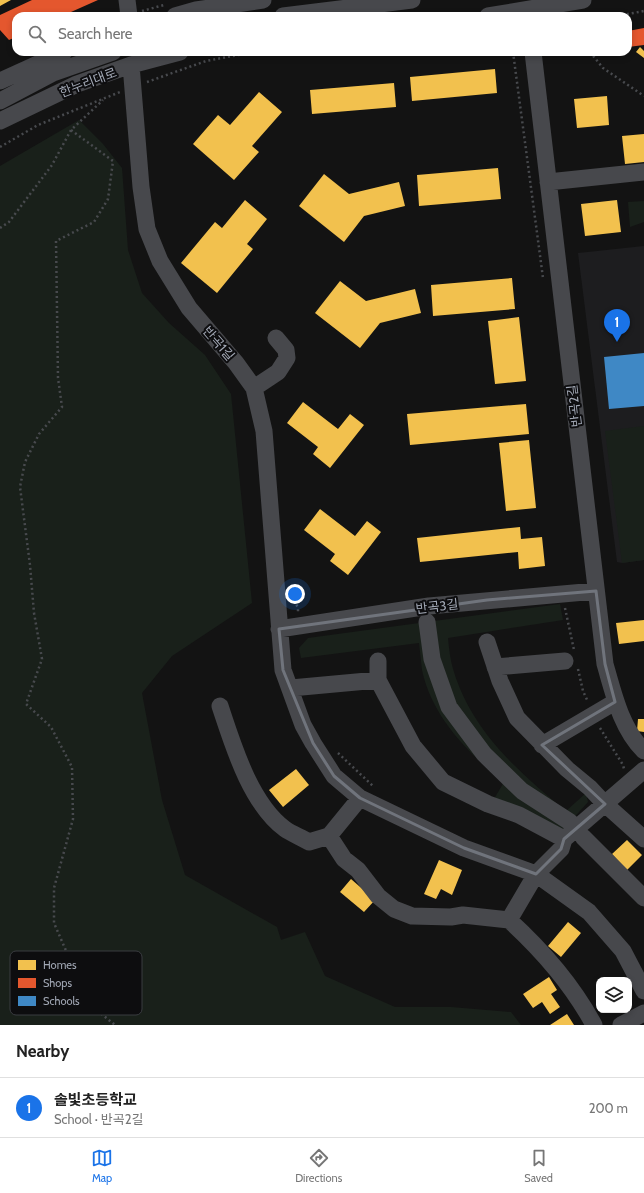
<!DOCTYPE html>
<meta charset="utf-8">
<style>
body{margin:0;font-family:Cabin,"Noto Sans KR",sans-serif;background:#f6f6f6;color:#222}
.controls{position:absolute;right:12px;bottom:12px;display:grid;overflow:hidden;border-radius:8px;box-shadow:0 2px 6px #0003}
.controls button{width:36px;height:36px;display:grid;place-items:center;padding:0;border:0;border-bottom:1px solid #e0e0e0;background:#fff;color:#222;font:20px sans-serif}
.you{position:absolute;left:295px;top:594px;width:14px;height:14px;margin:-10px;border:3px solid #fff;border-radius:50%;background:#1a73e8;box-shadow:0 0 0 6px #1a73e833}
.badge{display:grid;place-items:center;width:26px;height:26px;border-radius:50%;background:#1a73e8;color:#fff;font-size:13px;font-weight:700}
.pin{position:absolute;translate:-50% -33px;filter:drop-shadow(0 1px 2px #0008)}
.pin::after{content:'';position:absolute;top:21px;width:14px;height:12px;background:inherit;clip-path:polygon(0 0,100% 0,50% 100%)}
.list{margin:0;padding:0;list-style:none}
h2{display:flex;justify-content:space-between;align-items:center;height:52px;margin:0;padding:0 16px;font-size:17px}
h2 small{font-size:13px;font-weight:400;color:#767676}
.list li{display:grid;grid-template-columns:26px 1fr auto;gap:12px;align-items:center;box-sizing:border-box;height:60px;padding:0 16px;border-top:1px solid #e0e0e0}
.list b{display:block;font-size:15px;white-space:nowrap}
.list p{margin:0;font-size:13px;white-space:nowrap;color:#767676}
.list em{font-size:13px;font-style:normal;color:#767676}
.icon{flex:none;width:22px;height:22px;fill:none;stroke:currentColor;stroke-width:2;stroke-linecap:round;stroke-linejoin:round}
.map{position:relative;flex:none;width:644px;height:1025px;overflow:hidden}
.search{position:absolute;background:#fff;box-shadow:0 2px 6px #0003;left:12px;right:12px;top:12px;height:44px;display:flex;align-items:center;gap:10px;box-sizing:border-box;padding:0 14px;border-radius:12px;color:#767676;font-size:15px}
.sheet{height:112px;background:#fff}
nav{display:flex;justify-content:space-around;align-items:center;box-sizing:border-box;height:56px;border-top:1px solid #e0e0e0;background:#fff;font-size:11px;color:#767676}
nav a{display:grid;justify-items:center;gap:2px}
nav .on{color:#1a73e8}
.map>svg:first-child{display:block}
</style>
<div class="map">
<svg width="644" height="1025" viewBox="0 0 644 1025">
<rect width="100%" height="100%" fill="#131313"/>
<path fill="#1d1d1f" d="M644,246V560L622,563L617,562L578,253Z"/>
<path fill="#19201a" d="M79,120L103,144L122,168L128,250L142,293L169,323L205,355L231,394L252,603L172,656L142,693L162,800L185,875L277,927L281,940L305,932L325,976L395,1007H451L511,1012L521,1025H0V166Z
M644,201V222L630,227L628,202Z
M644,426V560L622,563L605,431Z
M560,604L563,620L448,638C449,648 450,659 453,669C471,730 518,772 566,811L586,793L588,802L561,832L494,799L504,782C468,753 432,717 422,670C421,661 420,652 419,643L301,658L299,648L308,638Z"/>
<path fill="#f2c14e" d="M0,0H11L0,6Z
M640,47L644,51V58L636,52Z
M495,69L497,93L412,101L410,77Z
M394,83L396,107L312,114L310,90Z
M259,92L282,112L252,146L259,152L234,180L193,144L218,115L230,125Z
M607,96L609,125L577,128L574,99Z
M644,134V162L625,164L622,136Z
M498,168L501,199L419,206L417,175Z
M324,174L349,194L399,182L405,206L364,216L344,242L299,206Z
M245,200L267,219L247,244L253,249L217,293L181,263L215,222L222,228Z
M617,200L621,232L585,236L581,204Z
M512,278L515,309L433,316L431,285Z
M340,281L366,301L415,289L421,313L380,323L360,348L315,313Z
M519,317L526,381L495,384L488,321Z
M303,402L338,429L350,414L364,425L330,468L313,454L318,447L287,423Z
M526,404L529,434L410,445L407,414Z
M529,440L536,508L506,511L499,443Z
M320,509L355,536L367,521L381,532L348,575L330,561L335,554L304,530Z
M520,527L521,539L542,537L545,566L519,569L518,552L420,562L417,538Z
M644,620V641L619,644L616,623Z
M638,719H644V732L637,731Z
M296,769L309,785L283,807L269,790Z
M627,840L642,855L627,870L612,854Z
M439,860L462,870L452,895L441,889L436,899L424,894Z
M351,879L375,900L364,912L340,892Z
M568,922L581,933L561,957L548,946Z
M549,977L557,990L551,994L560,1007L550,1014L542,1002L533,1008L523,994Z
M567,1014L574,1025H550Z"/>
<path fill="#e4572e" d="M32,0H98L62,16H16V37L9,40L0,30V15Z
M644,28V45L628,47V31Z"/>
<path fill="#3f88c5" d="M644,353V406L609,409L604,357Z"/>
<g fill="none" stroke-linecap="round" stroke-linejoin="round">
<path stroke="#484a4e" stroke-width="2.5" stroke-dasharray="2 3" stroke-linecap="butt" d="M142,11L164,5
M617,16L644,11
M513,52L543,278
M590,52L603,68L644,96
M147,82L206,61L254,52
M71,130L113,161L108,199L94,222L56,241L58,378L62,407L39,434L25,462L20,487L30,565L34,613L42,659L26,704L51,727L72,767L73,819L54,888V923L77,976L99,1012L115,1025
M0,147L38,125L120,92
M0,228L9,222L52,165L71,130L103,100
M293,601L298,607V613
M565,608L574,650
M578,669L583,691L588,702
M600,728L623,765L624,769
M338,753L374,787"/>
<path stroke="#47484c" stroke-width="17" d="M127,0L129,16
M175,16L196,10L263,0
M283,16L412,0
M488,16L583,0
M533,52L605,664C614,695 621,728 644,751
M131,65L141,187L147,229L160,261L189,308L236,363L254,388L264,431L283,670L303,725L313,743L334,776L360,798L464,848L536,874L589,912L623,951L644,991
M0,81L64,52
M0,101L53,73L113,52
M0,121L77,84L131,65L180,52
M548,182L644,172
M254,388L278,372L287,358L286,350L276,338
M427,622L432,659L449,707L484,754L522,791L570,822
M279,629L429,606L596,591
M487,642L500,681L517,718L567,769L590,788L605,804L644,839
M378,661V680L413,746L443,782L488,804L519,815L564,839
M495,667L565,661
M291,688L378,680
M220,706C233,745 250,803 285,829C292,834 301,837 309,842L329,836L360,798
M542,745L615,702
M329,836L344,859L358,870L378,896L394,909L412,916L451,917L463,915L509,920L536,874L561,849L564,839L644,770
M583,837L644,898
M509,920C543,951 572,984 594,1025
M621,1025L644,1013"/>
</g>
<path fill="none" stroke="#70747c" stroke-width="3" stroke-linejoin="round" d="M596,591L605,664L615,702L542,745L605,804L564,839L561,849L536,874L464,848L360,798L334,776L313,743L283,670L279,629L487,600Z"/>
<g text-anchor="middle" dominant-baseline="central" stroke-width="4" stroke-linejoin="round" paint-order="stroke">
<g font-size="13" fill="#a2a8b5" stroke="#0d0d0f">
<text transform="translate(88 82) rotate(-21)">한누리대로</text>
<text transform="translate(219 343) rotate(49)">반곡1길</text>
<text transform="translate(574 406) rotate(-97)">반곡2길</text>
<text transform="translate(437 606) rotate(-7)">반곡3길</text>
</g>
</g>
<rect x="10" y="951" width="132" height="64" rx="6" fill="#0d0d0f" stroke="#3a3c41" stroke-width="1"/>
<rect x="18" y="960" width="18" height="10" fill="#f2c14e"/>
<rect x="18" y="978" width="18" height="10" fill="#e4572e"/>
<rect x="18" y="996" width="18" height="10" fill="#3f88c5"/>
<g font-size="11" fill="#a2a8b5">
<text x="43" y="969">Homes</text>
<text x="43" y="987">Shops</text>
<text x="43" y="1005">Schools</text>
</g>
</svg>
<div class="controls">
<button><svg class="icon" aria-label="layers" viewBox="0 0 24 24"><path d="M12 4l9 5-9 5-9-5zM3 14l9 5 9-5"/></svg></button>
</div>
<div class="you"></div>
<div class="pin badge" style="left:617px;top:342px">1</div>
<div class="search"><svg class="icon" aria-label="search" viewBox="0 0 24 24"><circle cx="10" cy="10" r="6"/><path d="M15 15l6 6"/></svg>Search here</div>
</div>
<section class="sheet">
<h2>Nearby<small></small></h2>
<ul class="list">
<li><span class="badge">1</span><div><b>솔빛초등학교</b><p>School · 반곡2길</p></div><em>200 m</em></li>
</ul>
</section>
<nav>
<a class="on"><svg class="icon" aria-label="map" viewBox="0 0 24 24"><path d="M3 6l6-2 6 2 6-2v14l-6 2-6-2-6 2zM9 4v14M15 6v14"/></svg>Map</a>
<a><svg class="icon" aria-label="directions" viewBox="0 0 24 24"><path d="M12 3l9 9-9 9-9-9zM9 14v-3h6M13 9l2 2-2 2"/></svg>Directions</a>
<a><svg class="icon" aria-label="saved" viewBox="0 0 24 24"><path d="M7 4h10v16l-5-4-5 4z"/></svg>Saved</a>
</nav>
